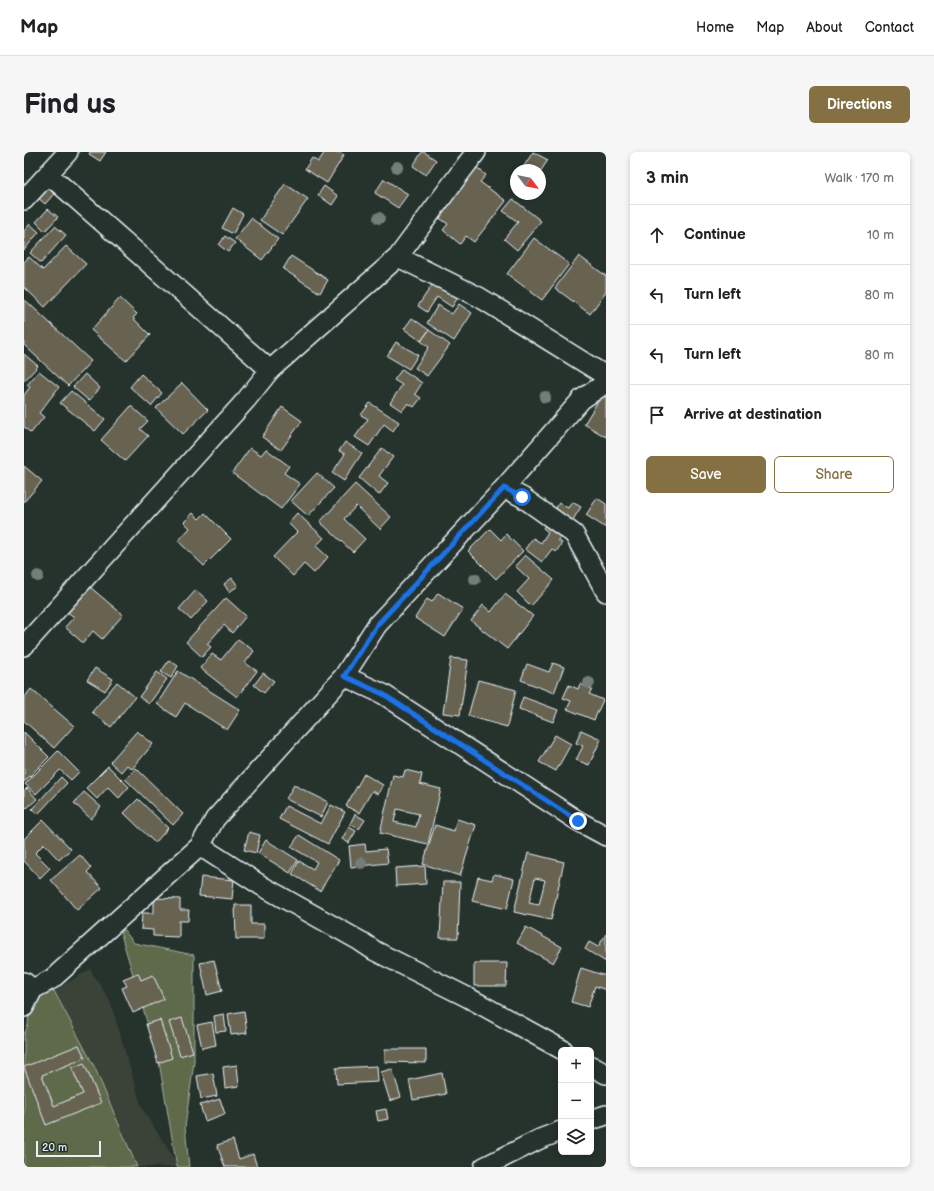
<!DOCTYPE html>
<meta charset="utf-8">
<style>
body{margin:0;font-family:"Balsamiq Sans",sans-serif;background:#f6f6f6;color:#202124}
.controls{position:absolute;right:12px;bottom:12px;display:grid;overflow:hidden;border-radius:6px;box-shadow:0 2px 6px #0003}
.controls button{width:36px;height:36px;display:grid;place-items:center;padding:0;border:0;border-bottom:1px solid #e0e0e0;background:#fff;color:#202124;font:20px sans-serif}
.compass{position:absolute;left:486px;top:12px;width:36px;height:36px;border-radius:50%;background:#fff;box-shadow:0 2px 6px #0003;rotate:122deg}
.scale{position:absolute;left:12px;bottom:10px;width:65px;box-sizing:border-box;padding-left:4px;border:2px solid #e8f1f8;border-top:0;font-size:11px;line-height:14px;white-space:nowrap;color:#e8f1f8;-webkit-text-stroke:3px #26332d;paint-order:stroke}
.stop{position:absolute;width:12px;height:12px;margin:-9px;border:3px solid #1a73e8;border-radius:50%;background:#fff}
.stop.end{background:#1a73e8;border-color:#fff;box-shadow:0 1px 4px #0008}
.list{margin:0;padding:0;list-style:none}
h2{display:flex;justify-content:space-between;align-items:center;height:52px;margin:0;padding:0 16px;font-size:17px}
h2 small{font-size:13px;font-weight:400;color:#757577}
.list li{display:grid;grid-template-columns:26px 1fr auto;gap:12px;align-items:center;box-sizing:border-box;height:60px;padding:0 16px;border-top:1px solid #e0e0e0}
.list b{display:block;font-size:15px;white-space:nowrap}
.list em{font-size:13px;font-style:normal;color:#757577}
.actions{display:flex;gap:8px;padding:12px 16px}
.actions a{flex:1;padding:9px 0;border:1px solid #847042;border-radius:6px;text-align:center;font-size:14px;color:#847042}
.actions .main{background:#847042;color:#fff}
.icon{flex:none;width:22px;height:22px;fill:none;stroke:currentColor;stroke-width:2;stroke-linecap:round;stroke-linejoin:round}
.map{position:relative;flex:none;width:582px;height:1015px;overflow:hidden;border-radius:6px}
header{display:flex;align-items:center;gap:24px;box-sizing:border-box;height:56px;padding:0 20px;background:#fff;border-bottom:1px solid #e0e0e0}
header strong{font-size:19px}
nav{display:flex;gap:22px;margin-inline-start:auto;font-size:14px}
.intro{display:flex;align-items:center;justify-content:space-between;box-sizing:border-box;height:96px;padding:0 24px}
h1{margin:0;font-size:28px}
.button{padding:10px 18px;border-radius:6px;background:#847042;color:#fff;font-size:14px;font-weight:700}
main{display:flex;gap:24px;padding:0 24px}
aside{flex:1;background:#fff;border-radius:6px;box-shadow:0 2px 6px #0003}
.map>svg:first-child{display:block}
</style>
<header>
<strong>Map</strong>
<nav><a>Home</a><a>Map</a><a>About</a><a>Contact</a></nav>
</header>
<div class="intro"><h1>Find us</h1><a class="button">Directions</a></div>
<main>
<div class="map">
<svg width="582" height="1015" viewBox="0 0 582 1015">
<rect width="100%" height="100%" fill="#26332d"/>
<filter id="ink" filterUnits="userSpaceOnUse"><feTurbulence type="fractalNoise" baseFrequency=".025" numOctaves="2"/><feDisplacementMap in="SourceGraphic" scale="8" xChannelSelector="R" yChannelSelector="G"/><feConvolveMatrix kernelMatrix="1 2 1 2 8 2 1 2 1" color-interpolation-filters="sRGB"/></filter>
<g filter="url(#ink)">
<path fill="#3a4238" d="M66,817L86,849L118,956L152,1010L153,1015H113L70,914L30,839Z"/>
<path fill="#5e6a4b" stroke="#a3aea2" d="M93,769L110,791L170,803V910L161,975L165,1015H153L135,910Z
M30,839L70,914L113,1015H0V883L4,873L6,846Z"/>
<path fill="#676451" stroke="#e8f1f8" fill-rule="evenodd" d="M66,0H82L76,9L65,2Z
M301,0H315L320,3L303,31L281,17L288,6L294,10Z
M398,0H400L412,8L402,23L389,14Z
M509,0L524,8L516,20V18H507L500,14Z
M447,11L462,23L456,30L482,49L450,90L442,84L436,92L419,78L424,72L414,65Z
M360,27L384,42L374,56L351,41Z
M261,32L284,47L258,83L236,68Z
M22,34L30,42L21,52L12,44Z
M300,34L314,44L308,53L294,43Z
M489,47L517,69L493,98L480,87L494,70L479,59Z
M209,56L219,62L209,82L198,76Z
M24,57L34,65L21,79L12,70Z
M227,66L254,87L238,108L211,87Z
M6,72L15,80L0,98V79Z
M31,74L42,83L17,111L6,101Z
M201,84L211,91L204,100L195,93Z
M510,86L545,112L518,148L483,122Z
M42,94L62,112L21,155L0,135V110L5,105L19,118Z
M267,104L304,128L296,141L259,117Z
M555,104L582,124V140L566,162L531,136Z
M412,127L436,142L428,155L413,145L403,160L394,154Z
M96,146L113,162L109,166L126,183L102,209L67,178Z
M0,147L67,209L44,234L0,193Z
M435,152L448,161L430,189L403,171L414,153L428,162Z
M388,166L405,178L397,189L380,177Z
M405,178L426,193L403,224L391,216L405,195L397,189Z
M372,190L394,203L385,217L363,204Z
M0,202L14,214L0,229Z
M378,217L398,231L391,242L397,246L390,255L384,251L378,259L366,251L378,233L370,228Z
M15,219L35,235L15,261L20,265L7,281L0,275V243L6,235L3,233Z
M61,222L76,236L65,249L49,235Z
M117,222L138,241L127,254L106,235Z
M158,231L184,258L159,282L132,256Z
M47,239L81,267L71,279L36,251Z
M578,243L582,245V285L560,272Z
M346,251L375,270L369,279L360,272L345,294L331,285L344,267L337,263Z
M107,254L124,269L116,277L124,284L101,309L77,288Z
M258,255L278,269L257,298L238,285Z
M321,290L338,301L320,329L308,321L321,302L315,299Z
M226,296L237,303L242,297L265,314L260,321L276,332L257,357L208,321Z
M358,296L369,305L355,324L364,331L355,343L335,326Z
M0,314L18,329L0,350Z
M293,321L310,336L284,364L267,349Z
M331,332L367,365L356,377L332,354L320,367L341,387L329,400L296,370Z
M573,346L582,352V376L562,363Z
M548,350L557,355L545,374L528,363L535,351L544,356Z
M169,361L175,367L181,361L207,387L180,414L154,389L166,376L160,370Z
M273,361L300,386L292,394L304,405L290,421L280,412L269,424L249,405L273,380L264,371Z
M525,368L541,379L534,388L538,391L532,400L528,397L518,410L501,397L509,386L517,391L524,380L519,376Z
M466,377L477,388L482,382L499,399L472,427L444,399Z
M501,403L530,428L507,454L493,440L505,427L491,414Z
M208,426L214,434L205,440L200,432Z
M59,429L99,463L78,487L69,479L59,491L41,475L50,465L37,455Z
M172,438L184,449L167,468L155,457Z
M414,441L439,457L421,485L391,466L403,447L408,450Z
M481,442L509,464L483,497L447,469L459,453L467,460Z
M202,446L222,464L208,481L200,473L183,492L187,495L178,505L162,490Z
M214,487L230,499L221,511L233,519L213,545L176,516L188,502L197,508Z
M427,506L444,508L436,563L419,561Z
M145,508L154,514L147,526L137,520Z
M529,511L540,515L530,541L497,528L503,512L525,520Z
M71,516L89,527L81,539L63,528Z
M154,519L216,558L203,578L161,551L152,565L133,552Z
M133,520L143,527L125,552L115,545Z
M239,521L250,529L240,541L230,533Z
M454,528L492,538L483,575L444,564Z
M93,530L111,545L87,575L68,560Z
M556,532L568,537L565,542L579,548L570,568L543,557L547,549L539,546L545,533L554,537Z
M7,537L50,574L30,596L0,569V546Z
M499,545L534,558L529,570L495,557Z
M557,578L577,587L565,613L552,608L559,594L552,591Z
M113,579L129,592L108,617L103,613L97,620L86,610Z
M0,580L25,605L0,630Z
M531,583L547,592L532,619L515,610Z
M34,599L55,620L47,628L36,618L12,642L1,632Z
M84,614L105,635L95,646L84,635L73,647L62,636Z
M112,616L159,662L149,673L101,627Z
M381,618L398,622L396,632L417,637L404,692L356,681L369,623L379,625ZM373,657L395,662L392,675L370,670Z
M340,622L359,633L354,642L348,639L335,661L322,654Z
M37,625L43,631L14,662L8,657Z
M270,633L304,650L297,665L262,647Z
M3,636L13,647L3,656L0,653V639Z
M60,640L77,655L67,667L50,651Z
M114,647L144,676L131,691L100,661Z
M307,653L321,660L304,692L255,667L262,654L297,672Z
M331,662L341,668L335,677L326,672Z
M433,667L452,673L436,724L399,712L411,673L430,679Z
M19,668L47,697L35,708L20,692L11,701L26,716L16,726L0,709V687Z
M325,675L332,679L325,691L318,687Z
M225,680L236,683L232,701L220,698Z
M275,683L315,708L296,739L268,722L275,709L289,717L293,710L267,695Z
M242,688L274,708L266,721L234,701Z
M341,692L342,699L362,697L364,711L327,715L325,694Z
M504,701L540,710L527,768L490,760ZM511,726L521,728L515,753L505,751Z
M56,703L67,716L63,720L78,736L53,758L27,728Z
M401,714L402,732L372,734L371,716Z
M470,722L490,727L483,757L448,749L454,725L468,728Z
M177,725L210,728L208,747L175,744Z
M419,730H436L434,786H416Z
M130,746L156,747V758H165L164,769H155V785L129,784V778L117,777L118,761H130Z
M211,753H227V772H240V787H212Z
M502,775L538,795L529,811L493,791Z
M582,782V810L561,797L565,790L574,795Z
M190,808L198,839L183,843L176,811Z
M450,811H483L482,834H450Z
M557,816L582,824V838L571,834L564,855L547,850Z
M114,821L117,828L129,823L140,847L109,861L98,836L103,834L99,827Z
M220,859L223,881L207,883L204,862Z
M200,862L202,879L192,880L190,864Z
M158,866L169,900L156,904L145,870Z
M136,868L148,906L134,911L122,872Z
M188,870L192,893L178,896L173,873Z
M55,893L61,906L18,923L30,954L59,942L48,916L60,911L77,951L22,973L0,915Z
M361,897H402V911L361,910Z
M213,913L215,934L201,936L199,915Z
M353,914L354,930L313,932L312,916Z
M368,917L377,945L366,949L357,920Z
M189,921L193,944L177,947L173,924Z
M418,921L422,942L389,948L385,928Z
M196,947L201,962L181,969L176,953Z
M362,957L364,967L354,969L352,959Z
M209,988L215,1007L229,1002L233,1015H201L193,993Z"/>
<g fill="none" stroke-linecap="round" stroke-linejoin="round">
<g stroke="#e8f1f8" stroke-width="22">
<path id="minor" d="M24,22L246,218
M0,48L44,0
M374,105L455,145L582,224
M480,336L498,345L550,382L582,440
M0,494L222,248L246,218L374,105L436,21L452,0
M320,524L359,542L554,669L582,684
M176,694L238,734L336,789L351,799L445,846L539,898
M0,830L9,837L0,855
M9,837L28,827L176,694L191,667L320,524L353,473L480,336L558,247L582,231
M567,914L582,922
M567,968L582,963
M460,1015L516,987L537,979"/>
</g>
<use href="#minor" stroke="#26332d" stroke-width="19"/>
</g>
<g fill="#727e77">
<circle cx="373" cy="15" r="6"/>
<circle cx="355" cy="66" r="6"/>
<circle cx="521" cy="245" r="6"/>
<circle cx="14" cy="424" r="6"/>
<circle cx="451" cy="427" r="6"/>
<circle cx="565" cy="531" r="6"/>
<circle cx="337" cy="711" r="6"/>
</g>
</g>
<g fill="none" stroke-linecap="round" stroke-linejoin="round" filter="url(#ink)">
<path stroke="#1a73e8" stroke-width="5" d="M498,345L480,336L353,473L320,524L359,542L554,669"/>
</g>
</svg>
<div class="controls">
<button>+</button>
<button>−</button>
<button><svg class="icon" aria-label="layers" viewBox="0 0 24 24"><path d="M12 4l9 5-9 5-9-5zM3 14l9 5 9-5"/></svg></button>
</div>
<svg class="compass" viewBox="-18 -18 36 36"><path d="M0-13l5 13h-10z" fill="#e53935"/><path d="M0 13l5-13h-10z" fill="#757577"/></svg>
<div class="scale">20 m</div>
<div class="stop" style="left:498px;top:345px"></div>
<div class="stop end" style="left:554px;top:669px"></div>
</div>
<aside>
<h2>3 min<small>Walk · 170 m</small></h2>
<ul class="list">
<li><svg class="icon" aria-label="ahead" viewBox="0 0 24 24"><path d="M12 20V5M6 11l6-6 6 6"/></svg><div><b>Continue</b></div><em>10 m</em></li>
<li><svg class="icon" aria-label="left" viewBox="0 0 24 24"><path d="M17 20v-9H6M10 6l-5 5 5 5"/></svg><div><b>Turn left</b></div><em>80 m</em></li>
<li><svg class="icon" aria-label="left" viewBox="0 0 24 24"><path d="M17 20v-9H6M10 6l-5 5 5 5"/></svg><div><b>Turn left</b></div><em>80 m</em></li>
<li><svg class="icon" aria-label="arrive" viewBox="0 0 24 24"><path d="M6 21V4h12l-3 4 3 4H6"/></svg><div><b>Arrive at destination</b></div></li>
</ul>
<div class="actions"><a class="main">Save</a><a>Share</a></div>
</aside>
</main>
